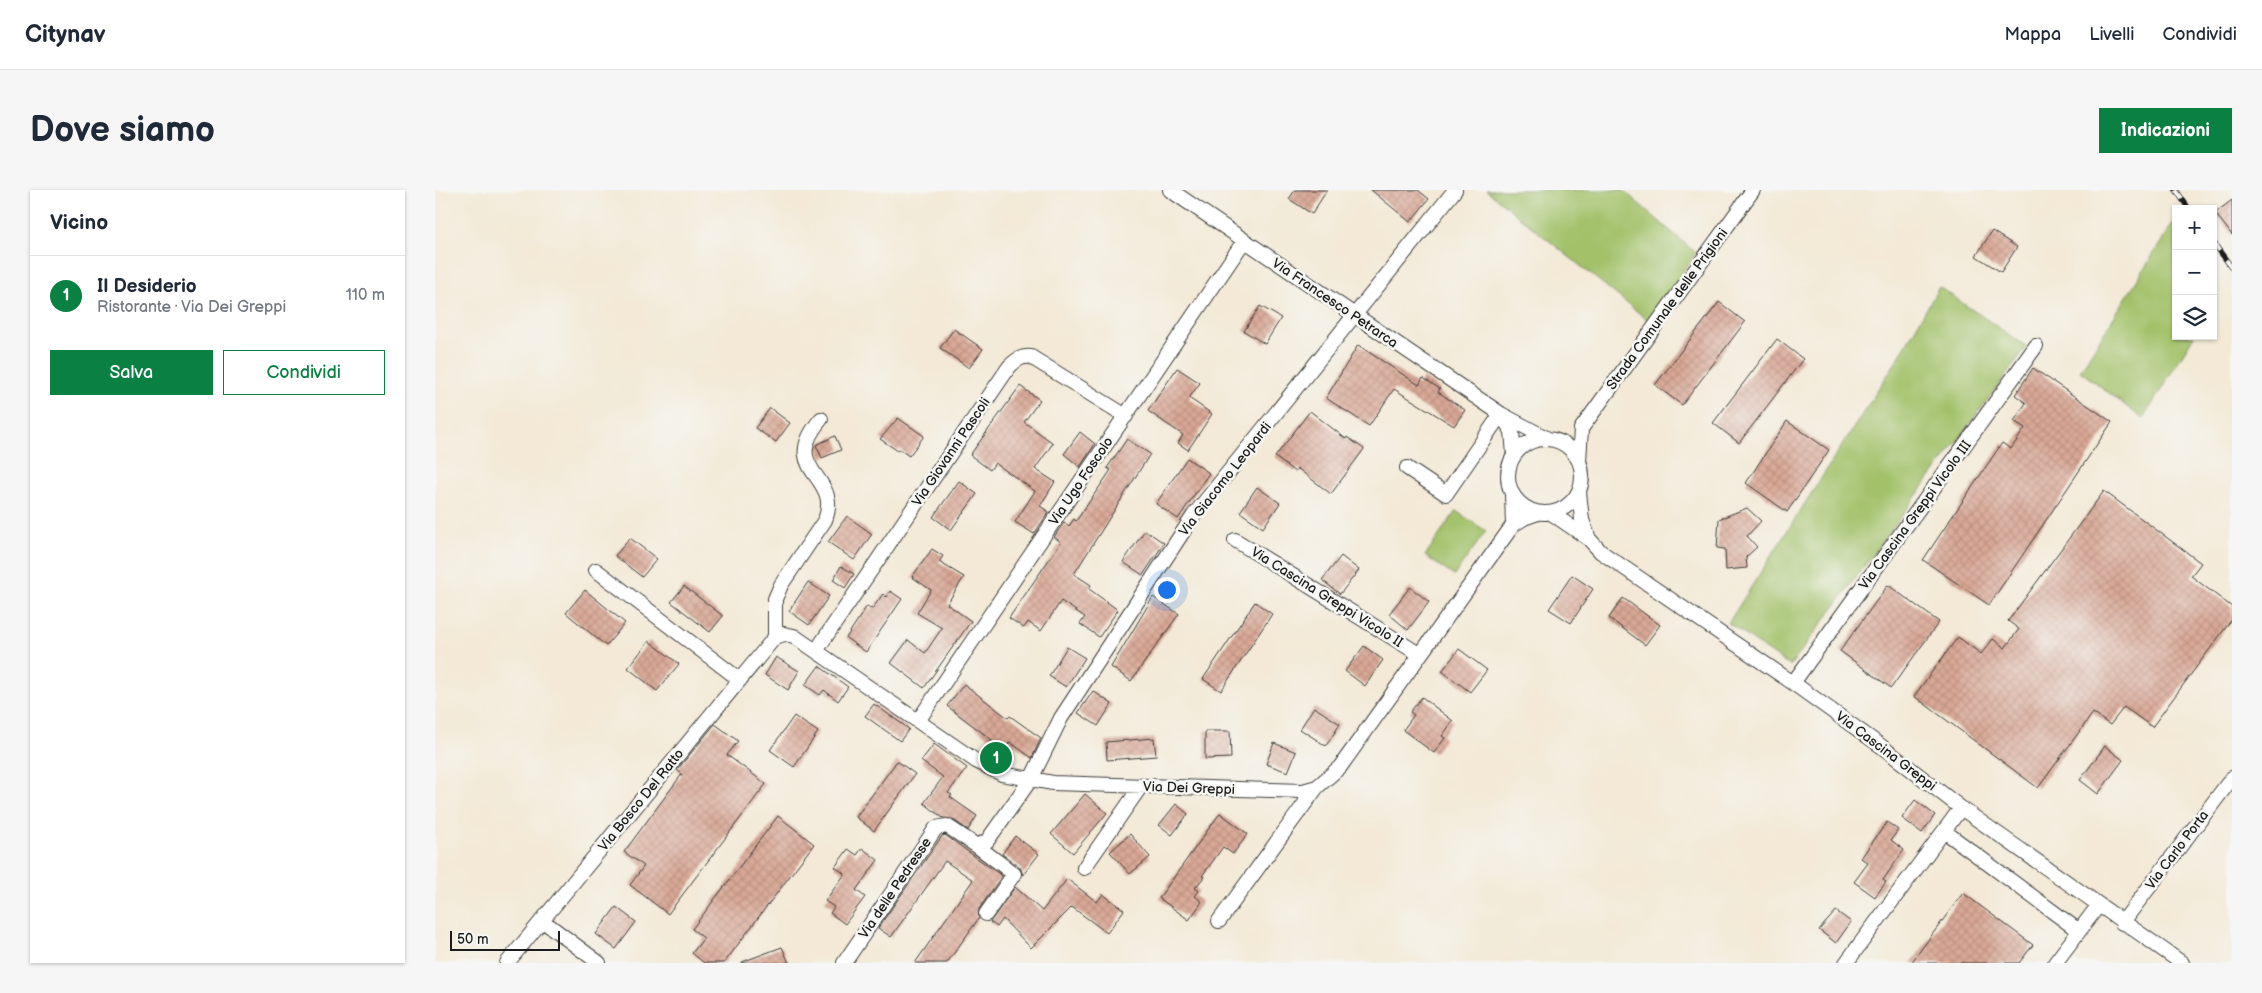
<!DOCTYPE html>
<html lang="it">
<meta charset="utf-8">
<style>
body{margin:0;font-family:"Balsamiq Sans",sans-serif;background:#f6f6f7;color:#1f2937}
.controls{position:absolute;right:15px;top:15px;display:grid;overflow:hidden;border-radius:0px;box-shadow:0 1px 4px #0004}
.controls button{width:45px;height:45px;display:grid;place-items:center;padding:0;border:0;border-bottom:1px solid #e0e1e3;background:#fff;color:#1f2937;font:25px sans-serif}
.scale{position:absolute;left:15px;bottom:12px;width:110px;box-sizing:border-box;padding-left:5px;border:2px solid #1c1c1c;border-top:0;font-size:14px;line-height:18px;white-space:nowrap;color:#1c1c1c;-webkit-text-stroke:4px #f6f6f2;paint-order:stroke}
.you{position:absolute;left:731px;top:399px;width:18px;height:18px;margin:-12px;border:4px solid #fff;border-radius:50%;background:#1a73e8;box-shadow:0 0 0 8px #1a73e833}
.badge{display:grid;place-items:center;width:32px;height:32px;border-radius:50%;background:#0b8043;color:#fff;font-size:16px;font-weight:700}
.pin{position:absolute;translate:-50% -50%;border:2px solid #fff;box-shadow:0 1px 5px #0006}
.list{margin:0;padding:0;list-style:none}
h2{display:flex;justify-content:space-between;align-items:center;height:65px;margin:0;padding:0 20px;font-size:21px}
h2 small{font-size:16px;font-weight:400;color:#747a83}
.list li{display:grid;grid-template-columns:32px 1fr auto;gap:15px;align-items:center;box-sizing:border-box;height:80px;padding:0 20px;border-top:1px solid #e0e1e3}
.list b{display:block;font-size:19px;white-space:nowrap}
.list p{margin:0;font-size:16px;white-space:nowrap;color:#747a83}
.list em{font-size:16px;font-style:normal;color:#747a83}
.actions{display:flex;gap:10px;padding:15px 20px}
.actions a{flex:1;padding:11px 0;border:1px solid #0b8043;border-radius:0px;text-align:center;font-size:18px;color:#0b8043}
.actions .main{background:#0b8043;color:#fff}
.icon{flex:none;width:28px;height:28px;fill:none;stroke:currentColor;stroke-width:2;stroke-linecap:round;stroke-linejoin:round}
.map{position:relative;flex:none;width:1797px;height:773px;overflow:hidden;border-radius:0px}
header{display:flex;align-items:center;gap:30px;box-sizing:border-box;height:70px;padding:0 25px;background:#fff;border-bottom:1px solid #e0e1e3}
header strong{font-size:24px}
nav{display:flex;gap:28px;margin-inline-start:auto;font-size:18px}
.intro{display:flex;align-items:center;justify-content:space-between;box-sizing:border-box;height:120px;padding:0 30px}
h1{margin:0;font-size:35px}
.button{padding:12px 22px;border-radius:0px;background:#0b8043;color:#fff;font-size:18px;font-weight:700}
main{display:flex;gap:30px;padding:0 30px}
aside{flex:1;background:#fff;border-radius:0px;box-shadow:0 1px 4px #0004}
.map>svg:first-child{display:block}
</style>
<header>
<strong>Citynav</strong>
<nav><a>Mappa</a><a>Livelli</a><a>Condividi</a></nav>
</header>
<div class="intro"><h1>Dove siamo</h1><a class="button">Indicazioni</a></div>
<main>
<aside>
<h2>Vicino<small></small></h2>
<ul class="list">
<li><span class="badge">1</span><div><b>Il Desiderio</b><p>Ristorante · Via Dei Greppi</p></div><em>110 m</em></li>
</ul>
<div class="actions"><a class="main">Salva</a><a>Condividi</a></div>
</aside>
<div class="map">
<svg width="1797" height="773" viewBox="0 0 1797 773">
<defs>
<pattern id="building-cross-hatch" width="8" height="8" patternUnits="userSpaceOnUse" patternTransform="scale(1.25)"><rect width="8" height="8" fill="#d9a896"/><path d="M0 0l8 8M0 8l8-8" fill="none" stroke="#ba9081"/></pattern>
</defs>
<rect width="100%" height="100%" fill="#f6f6f2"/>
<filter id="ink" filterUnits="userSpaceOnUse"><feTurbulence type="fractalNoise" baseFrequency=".02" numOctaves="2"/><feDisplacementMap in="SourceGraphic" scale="10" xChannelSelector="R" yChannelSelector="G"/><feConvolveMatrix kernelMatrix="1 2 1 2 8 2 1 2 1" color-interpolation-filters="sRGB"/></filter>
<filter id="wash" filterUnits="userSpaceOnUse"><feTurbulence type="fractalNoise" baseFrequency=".0096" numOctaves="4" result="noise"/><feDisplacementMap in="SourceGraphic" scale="20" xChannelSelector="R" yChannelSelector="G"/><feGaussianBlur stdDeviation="1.12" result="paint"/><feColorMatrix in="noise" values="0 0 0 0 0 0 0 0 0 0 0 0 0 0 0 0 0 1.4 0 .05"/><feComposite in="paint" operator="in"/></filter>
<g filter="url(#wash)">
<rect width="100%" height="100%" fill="#f3e9d6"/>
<path fill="#a2c169" stroke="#5f6e42" d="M1051,0H1188L1261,63L1214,131Z
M1738,33L1741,37V146H1759L1708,229L1645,181Z
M1504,97L1592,157L1355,476L1293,433L1464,167Z
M1021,321L1051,341L1019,386L990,366Z"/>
<g id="blocks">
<path fill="url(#building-cross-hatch)" d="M860,0H892L877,24L854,9Z
M936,0H983L994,9L975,32Z
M1797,10V45L1780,23Z
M1557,41L1582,57L1566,82L1541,66Z
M1284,112L1310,132L1247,215L1220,195Z
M825,116L846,128L830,154L809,141Z
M519,139L548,159L534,178L505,158Z
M1342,149L1368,169L1304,253L1278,233Z
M923,155L984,195L988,188L1005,199L1003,202L1030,220L1019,236L959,199L934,236L891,208Z
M742,178L765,193L754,208L777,224L753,260L743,253L748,245L713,221Z
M1598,178L1677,232L1554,415L1488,370L1567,253L1576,259L1590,238L1579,231L1591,213L1580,205Z
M585,196L605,210L589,232L618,253L600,279L620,292L605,316L614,322L599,344L580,332L600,301L560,273L555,280L535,265Z
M335,218L355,233L341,252L320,238Z
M875,221L911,249L912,247L929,259L896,304L862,278L860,282L840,267Z
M463,228L489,246L474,266L464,259L463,261L445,249Z
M1352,231L1394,260L1352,322L1311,293Z
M645,242L660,254L645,277L629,264Z
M400,246L406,260L387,268L381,255Z
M692,249L715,264L639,384L656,395L654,399L683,420L664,447L645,434L650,427L626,411L606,441L593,432L589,438L574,428L626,352L619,347L629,332L634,336L639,329L641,331L676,280L672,278Z
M752,268L774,283L743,329L721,314Z
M524,291L542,304L516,340L498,327Z
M822,297L845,313L828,338L805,322Z
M1669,301L1766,373L1756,386L1797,417V429L1717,537L1689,517L1675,535L1658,523L1603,598L1479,506L1523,447L1546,464L1558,449L1570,458L1584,439L1573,431Z
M1312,318L1326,331L1312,346L1322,357L1311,367L1312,378L1291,380L1290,359L1282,358L1284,329Z
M412,326L437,344L419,370L393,352Z
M710,340L729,353L708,385L688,372Z
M195,348L222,369L207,387L180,366Z
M497,359L508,366L504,372L529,387L512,414L536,431L489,498L456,473L473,450L490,463L507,438L482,423L496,400L477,387Z
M906,366L924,380L905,404L887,390Z
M406,376L419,384L410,398L398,390Z
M1137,385L1158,399L1136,433L1114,419Z
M373,392L394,406L374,435L354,421Z
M1453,395L1504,432L1456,498L1405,461Z
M249,396L288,426L275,442L236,412Z
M975,397L994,412L973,440L954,424Z
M150,400L190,433L171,456L131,423Z
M455,401L467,409L431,462L411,448L432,416L437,419L448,404L451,407Z
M718,407L744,424L696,491L676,477Z
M1188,408L1225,435L1210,455L1174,428Z
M820,412L837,424L786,501L768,489Z
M214,451L244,474L222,501L193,478Z
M929,456L948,470L930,496L910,481Z
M632,457L650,468L631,497L614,486Z
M1024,459L1052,480L1035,502L1007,481Z
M341,467L364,481L353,500L330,485Z
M384,476L413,497L403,511L389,500L385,505L370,495Z
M529,494L573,528L575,526L606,548L597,568L575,552L562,571L548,563L557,550L512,516Z
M658,501L677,514L663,536L643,523Z
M987,507L1018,531L1007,546L1010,548L999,563L968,540L979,525L975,522Z
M439,514L474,539L465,551L430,526Z
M879,517L905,534L891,556L865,539Z
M359,526L383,542L359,577L335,560Z
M280,534L303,551L292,565L331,594L233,724L195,695L209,676L189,662L247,584L242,580Z
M770,541H795L796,568L770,569Z
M719,548L721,566L672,570L671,552Z
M839,553L861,562L853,582L831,574Z
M499,554L532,578L513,603L517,605L515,607L542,626L533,640L517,629L508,628L489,613L508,587L486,571Z
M1670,556L1688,570L1663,604L1645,590Z
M462,571L480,584L439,641L421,627Z
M650,604L672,623L638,663L616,644Z
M1480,610L1500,625L1487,643L1467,628Z
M741,614L753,624L737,645L724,635Z
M785,623L813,644L798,664L788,657L767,686L769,687L760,698L764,701L760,706L767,712L754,730L724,708Z
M343,626L379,654L289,773H269L257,763L269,748L257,739Z
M1452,632L1463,640L1456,650L1469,660L1448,690L1451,692L1440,707L1419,692L1433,673L1426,668Z
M695,644L715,667L695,684L675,662Z
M510,645L567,686L544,719V728L512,773H480L538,690L510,671L456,747L443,738L507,646Z
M580,646L604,664L588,685L585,677L567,664Z
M427,658L443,670L421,700L430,707L410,734L395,723L399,717L390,711L410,684L400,677L413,659L422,665Z
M632,689L662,712L668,704L689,720L672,743L637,717L596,758L568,729L562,737L555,732L580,697L607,721Z
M1528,703L1598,755L1584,773H1476Z
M181,717L201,732L181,759L161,744Z
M1401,721L1416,732L1401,753L1384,740Z
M347,757L354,773H307V772Z"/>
</g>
</g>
<g filter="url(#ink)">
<use href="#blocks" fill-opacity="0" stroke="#3c3b38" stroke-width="1"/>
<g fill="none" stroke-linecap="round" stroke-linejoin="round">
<g stroke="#3c3b38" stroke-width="16">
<path id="minor" d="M735,0L1066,224L1113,249
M1066,225L1077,241L1079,265
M1073 286a37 37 0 1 1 74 0a37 37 0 1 1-74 0Z
M1144,271L1146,239L1318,0
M972,278L1011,304L1066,224
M1144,302L1147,330L1154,349
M1077,304L1078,335L1089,328L1103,323
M1116,323L1154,349L1166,362L1358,493L1446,556L1526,618L1747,773
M800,350L984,464
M161,380L305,490
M340,447L349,444L359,446L541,571L567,584L618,593L868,601L882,597L905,577L1078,335
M340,447V409L346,395L390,330C408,284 342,282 386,229
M381,461L574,177C581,170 586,166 596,167L691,226
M1358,493L1601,156
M483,531L809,51
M1509,641L1644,741
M542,656L579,684L551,724
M649,678L706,596
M108,731L164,773
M784,731L882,597
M1687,733L1797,588
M72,773L340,447
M409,773L501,638L512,636L542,656L552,651L596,589L626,528L759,325L1020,0
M1411,773L1526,618
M1620,773L1663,716"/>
</g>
<use href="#minor" stroke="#fff" stroke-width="14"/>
<g stroke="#1c1c1c" stroke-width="5.5">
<path id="rail" d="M1741,0L1754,19
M1778,52L1797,78"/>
</g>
<use href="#rail" stroke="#f6f6f2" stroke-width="4" stroke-dasharray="11" stroke-linecap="butt"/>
</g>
</g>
<g text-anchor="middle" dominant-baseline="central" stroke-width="5" stroke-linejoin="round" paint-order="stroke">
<g font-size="14" fill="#1c1c1c" stroke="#f6f6f2">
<text transform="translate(900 113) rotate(34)">Via Francesco Petrarca</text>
<text transform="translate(1232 119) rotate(-54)">Strada Comunale delle Prigioni</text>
<text transform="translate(516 262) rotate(-56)">Via Giovanni Pascoli</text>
<text transform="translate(790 289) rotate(-52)">Via Giacomo Leopardi</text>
<text transform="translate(646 291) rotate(-56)">Via Ugo Foscolo</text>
<text transform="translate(1480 325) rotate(-54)">Via Cascina Greppi Vicolo III</text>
<text transform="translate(892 407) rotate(32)">Via Cascina Greppi Vicolo II</text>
<text transform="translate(1451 561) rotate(37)">Via Cascina Greppi</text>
<text transform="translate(754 598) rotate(2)">Via Dei Greppi</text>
<text transform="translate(206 610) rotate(-51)">Via Bosco Del Ratto</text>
<text transform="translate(1742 660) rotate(-53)">Via Carlo Porta</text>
<text transform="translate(460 698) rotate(-56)">Via delle Pedresse</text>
</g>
</g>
</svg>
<div class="controls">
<button>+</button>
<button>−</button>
<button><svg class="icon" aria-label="layers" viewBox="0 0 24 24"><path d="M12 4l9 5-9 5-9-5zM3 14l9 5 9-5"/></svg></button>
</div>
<div class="scale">50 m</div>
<div class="you"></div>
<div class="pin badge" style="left:561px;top:568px">1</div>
</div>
</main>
